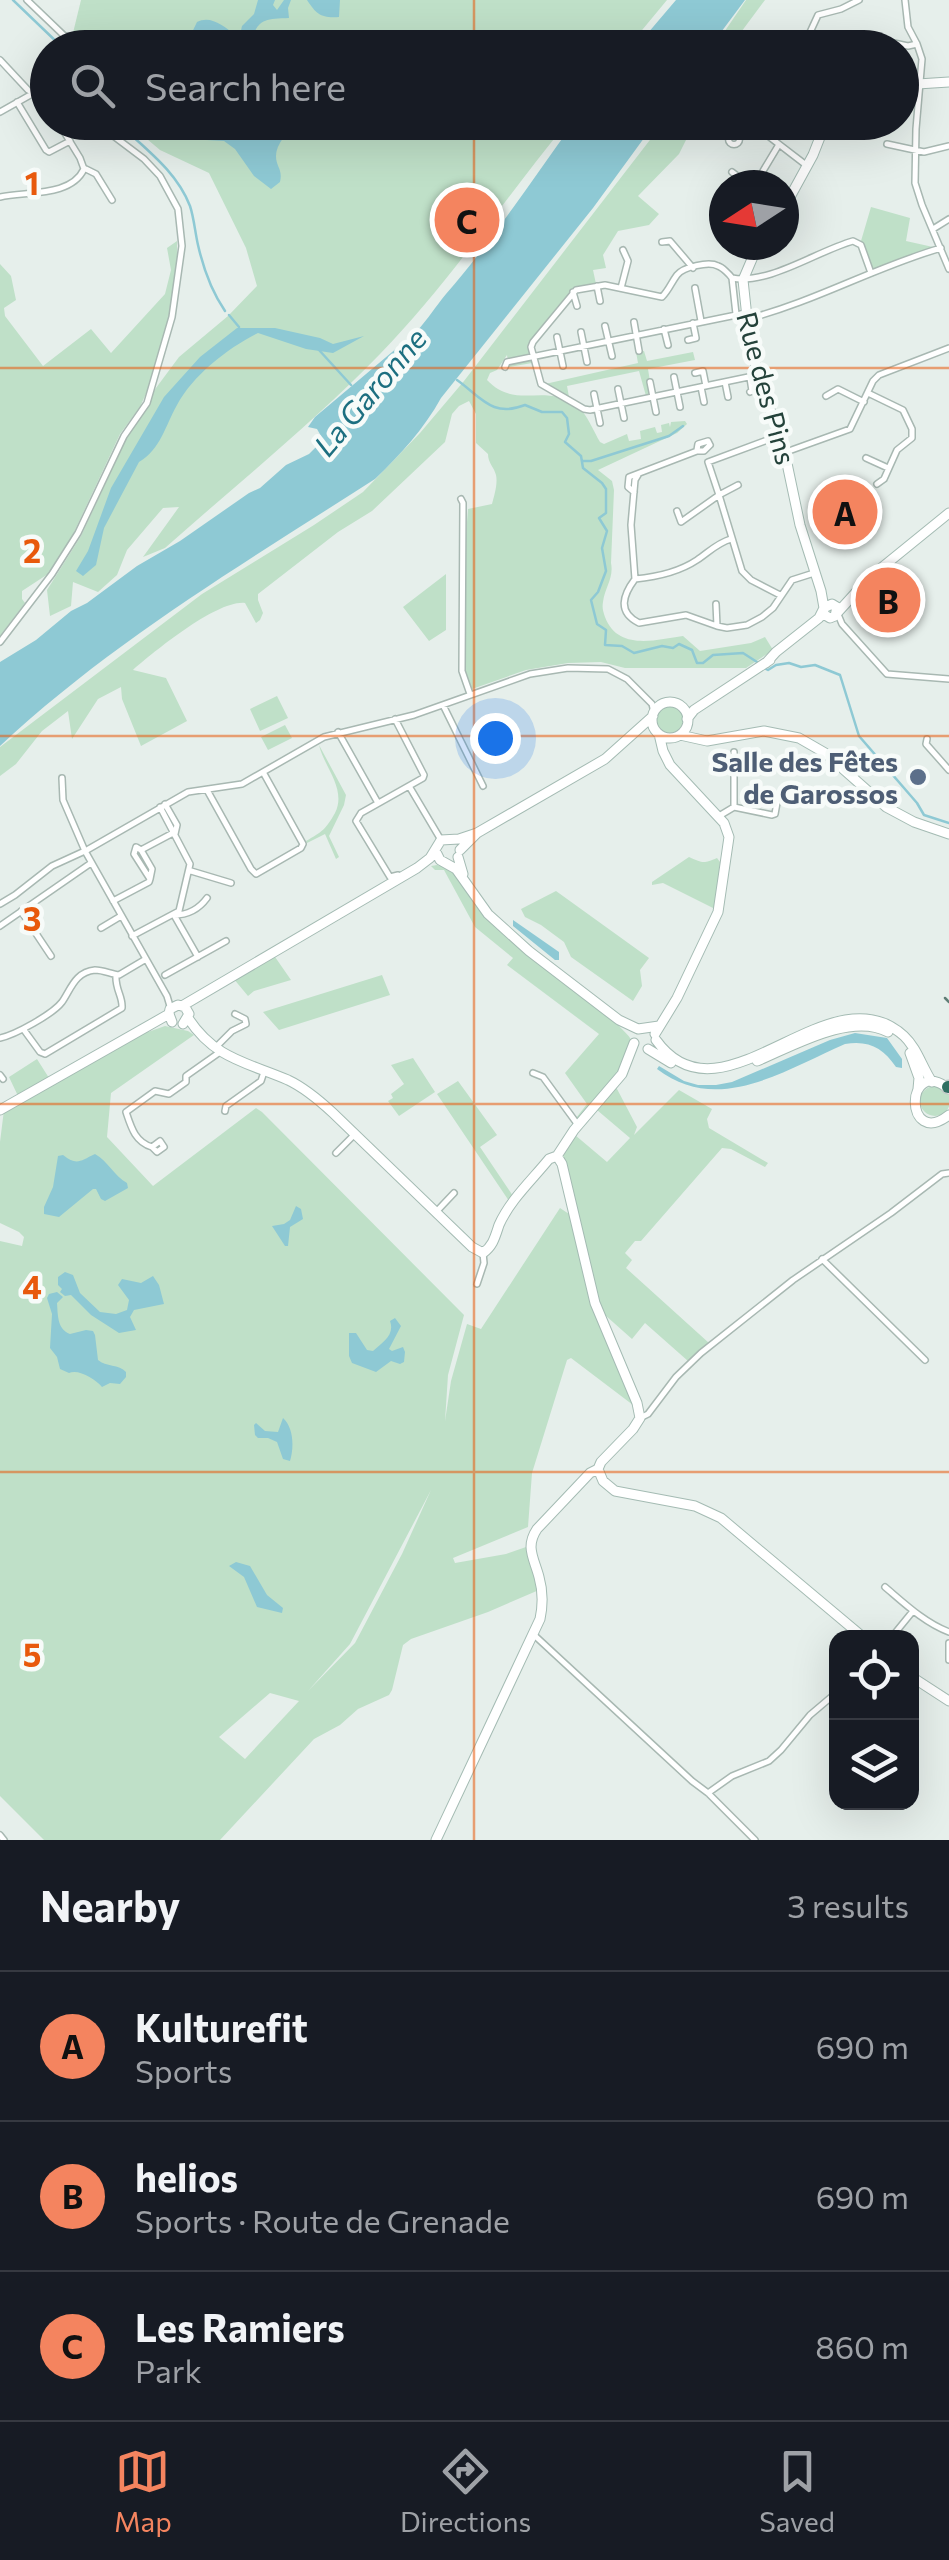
<!DOCTYPE html>
<meta charset="utf-8">
<style>
body{margin:0;font-family:Commissioner,sans-serif;background:#242831;color:#f1f3f6}
.controls{position:absolute;right:30px;bottom:30px;display:grid;overflow:hidden;border-radius:20px;box-shadow:0 10px 40px #0002}
.controls button{width:90px;height:90px;display:grid;place-items:center;padding:0;border:0;border-bottom:2px solid #363941;background:#171b24;color:#f1f3f6;font:50px sans-serif}
.compass{position:absolute;left:709px;top:170px;width:90px;height:90px;border-radius:50%;background:#171b24;box-shadow:0 10px 40px #0002;rotate:258deg}
.you{position:absolute;left:495px;top:738px;width:35px;height:35px;margin:-25px;border:8px solid #fff;border-radius:50%;background:#1a73e8;box-shadow:0 0 0 15px #1a73e833}
.badge{display:grid;place-items:center;width:65px;height:65px;border-radius:50%;background:#f4845f;color:#111;font-size:32px;font-weight:700}
.pin{position:absolute;translate:-50% -50%;border:5px solid #fff;box-shadow:0 2px 10px #0006}
.list{margin:0;padding:0;list-style:none}
h2{display:flex;justify-content:space-between;align-items:center;height:130px;margin:0;padding:0 40px;font-size:42px}
h2 small{font-size:32px;font-weight:400;color:#9ea1a6}
.list li{display:grid;grid-template-columns:65px 1fr auto;gap:30px;align-items:center;box-sizing:border-box;height:150px;padding:0 40px;border-top:2px solid #363941}
.list b{display:block;font-size:38px;white-space:nowrap}
.list p{margin:0;font-size:32px;white-space:nowrap;color:#9ea1a6}
.list em{font-size:32px;font-style:normal;color:#9ea1a6}
.icon{flex:none;width:55px;height:55px;fill:none;stroke:currentColor;stroke-width:2;stroke-linecap:round;stroke-linejoin:round}
.map{position:relative;flex:none;width:949px;height:1840px;overflow:hidden}
.search{position:absolute;background:#171b24;box-shadow:0 10px 40px #0002;left:30px;right:30px;top:30px;height:110px;display:flex;align-items:center;gap:25px;box-sizing:border-box;padding:0 35px;border-radius:55px;color:#9ea1a6;font-size:38px}
.sheet{height:580px;background:#171b24}
nav{display:flex;justify-content:space-around;align-items:center;box-sizing:border-box;height:140px;border-top:2px solid #363941;background:#171b24;font-size:28px;color:#9ea1a6}
nav a{display:grid;justify-items:center;gap:5px}
nav .on{color:#f4845f}
.map>svg:first-child{display:block}
</style>
<div class="map">
<svg width="949" height="1840" viewBox="0 0 949 1840">
<rect width="100%" height="100%" fill="#e6efeb"/>
<path fill="#bfe0c8" fill-rule="evenodd" d="M81,0H667L628,47L79,48L72,37Z
M746,0H765L730,47H714Z
M128,123H567C504,199 450,282 380,354C313,423 237,484 165,548L143,557L179,507L163,508L127,550L117,575L98,592L73,582L71,606L50,616L47,590L81,536L129,433L153,392L179,357L228,316L257,286L246,248L209,173L160,150Z
M663,123H688L685,131L689,134L679,154L638,196L659,214L649,225L618,231L603,255L606,268L593,270L596,284L572,290L531,341L532,363L509,367L507,355L497,370L490,373L487,380C516,411 546,381 578,407C587,414 594,432 600,442L604,444L627,434L629,441L641,439L640,431L655,427L657,433L662,432L661,425L669,423L670,427L671,422L685,421L687,424L677,433L598,470L612,481L614,490L611,563C614,578 605,587 603,602C602,608 603,611 605,617C618,651 655,640 683,636L700,651L751,643L765,637L773,650L746,668H625L601,662L568,663L526,670L472,689L468,686L464,668L465,548L468,509L492,504C494,496 498,484 496,475C494,467 488,463 488,454L476,443V414L469,401L459,406L452,414L445,442L372,511L338,532L258,594V600L263,613L260,620L256,623L245,603C217,600 155,651 133,670L166,678L187,721L141,746L122,699L121,687L98,699L72,739L68,711L42,731L16,764L0,776V747L202,594L314,525L363,492L420,433L464,381Z
M871,207L910,218L906,241L933,247L876,269L872,268L861,241Z
M177,241V276L169,320L148,389L140,407L120,434L69,543L48,574L22,591V599L25,603L0,636V264L11,276L16,300L4,308L5,316L43,366L91,329L111,353L165,294L171,270L167,248Z
M644,351L647,361L693,352L695,360L648,369L652,394L646,396L639,371L567,386L569,397L545,384L638,363L636,352Z
M446,574V630L429,641L403,607Z
M277,696L288,718L260,731L250,709Z
M656 720a14 14 0 1 1 28 0a14 14 0 1 1-28 0Z
M285,725L292,738L268,750L261,737Z
M319,745L346,795L344,805L329,836L339,857L336,859L325,834L307,843L306,841C322,832 326,829 335,813C347,789 324,767 319,745Z
M689,857C703,863 703,864 717,858L720,862L715,909L663,883L652,885V882Z
M437,865L449,868L521,948L619,1026C620,1027 630,1037 630,1038C639,1059 591,1104 578,1119L576,1118L587,1104L565,1073L599,1034L507,965L513,958L475,927L444,870H435L431,866Z
M556,891L649,958L640,970L642,986L633,1001L571,957L564,942L541,925L525,917L521,909Z
M273,954L291,980L254,991L248,996L233,978Z
M382,975L390,995L279,1030L263,1012Z
M165,1026L188,1031L194,1035L111,1093L107,1137L153,1186L256,1108L262,1112L464,1315L448,1375L445,1421L451,1381L467,1324L481,1329L560,1208L569,1214L596,1315L633,1405L571,1358L567,1360L532,1473L528,1527L453,1558L455,1563L506,1554L526,1547L539,1590L488,1612L411,1639L403,1645L392,1690L389,1695L358,1709L340,1725L314,1739L220,1840H44L0,1796V1241L22,1246L24,1237L19,1232L0,1223V1142L4,1110L146,1030L148,1032ZM431,1490L402,1554L355,1643L308,1691L350,1644ZM270,1693L299,1701L245,1759L219,1737Z
M413,1058L435,1092L399,1116L388,1101L393,1098L391,1094L404,1084L391,1065Z
M37,1059L49,1078L18,1096L9,1077Z
M458,1081L497,1135L480,1147L513,1196L509,1201L437,1094Z
M920 1101a15 15 0 1 1 30 0a15 15 0 1 1-30 0Z
M616,1087L637,1127L634,1135L679,1090L712,1109L707,1119L709,1128L768,1163L765,1167L731,1149L722,1148L641,1241H635L625,1253L632,1260L626,1268L709,1343L688,1361L645,1323L632,1339L605,1315L603,1317L562,1151L575,1135L607,1162L630,1138L597,1110Z"/>
<path fill="#8ec9d4" d="M258,0H275L273,5L277,10L284,0H291L288,8L289,18C262,19 257,19 250,47H159L156,32L158,30H160L164,43L182,34L185,47L197,22C211,15 223,26 236,35H240L242,26L254,14Z
M307,0H340L339,17C321,18 317,15 307,0Z
M676,0H745L710,47H636Z
M574,122L655,123L593,208L441,398C424,429 400,455 375,479C246,562 112,641 0,746V662L36,640L71,611L87,603L137,566L180,541L249,493L260,488L286,465L309,454L318,445L321,436L317,429L308,427L315,417L417,331C428,319 436,306 446,294C493,240 532,180 574,122Z
M186,123H196L207,132L212,129L207,123H294C288,132 276,144 276,156C276,167 283,169 280,182L271,189L254,176L235,149L224,141L206,140Z
M237,328H275L320,338L333,344L364,336L333,353L306,349L258,333C228,348 193,375 177,405C165,426 161,449 139,462L104,528L96,565L83,576L76,571L88,551L111,488L164,397L200,357Z
M513,920L559,952V960H555L513,926Z
M855,1033L887,1038L902,1059V1068L896,1067C883,1048 869,1040 845,1044C785,1070 718,1116 657,1069L659,1066L684,1081L698,1085H716L732,1082L830,1040Z
M95,1154C108,1161 114,1176 127,1183L128,1188L105,1201L101,1199L96,1189H93L59,1217L44,1214V1207L53,1187L58,1156L63,1155C77,1166 80,1161 95,1154Z
M296,1206L301,1209L303,1219L290,1227L288,1246H285L272,1226L284,1224L290,1220Z
M65,1272L73,1275L80,1293L100,1312L116,1314L127,1310L129,1300L118,1285L122,1279L141,1283L153,1276L159,1285L164,1304L134,1310L130,1317L136,1330L119,1333L91,1315L71,1295L65,1296L60,1292L62,1289L58,1285V1277Z
M57,1292L63,1297L57,1303C58,1315 57,1329 70,1334L86,1330L93,1331L95,1335L98,1360C106,1367 119,1364 126,1372V1377L120,1384L110,1383L102,1387C95,1379 79,1369 69,1373L60,1369L57,1357L50,1348L52,1314L47,1298L49,1294Z
M395,1318L401,1326L389,1349L392,1351L403,1347L405,1352L404,1362L400,1364L391,1361L376,1372L352,1363L349,1356V1333H356L367,1350L373,1351C383,1342 395,1335 390,1321Z
M283,1418C294,1428 294,1448 290,1461L283,1459L277,1442L268,1438H258L255,1435L254,1425L256,1423L265,1431L278,1432Z
M236,1562L250,1566L267,1595L283,1608L282,1613L257,1607L244,1577L229,1566Z"/>
<g fill="none" stroke-linecap="round" stroke-linejoin="round">
<path stroke="#8ec9d4" stroke-width="2.5" d="M13,0L63,48
M117,122C144,148 176,170 190,206C194,218 195,232 198,245C203,267 212,292 225,311
M229,315L239,327
M319,350L351,385
M457,380C481,397 492,418 525,405L542,412H562L567,418L569,434L565,442L581,456L583,468L602,483L606,489V513L599,518L607,531L602,548L606,571L598,592L591,600L597,624L606,630L605,645L622,646L634,653L662,646L673,648L679,644L692,650L697,663H703L713,655L743,653L757,662
M583,461H591L669,436L683,426
M766,669L768,670L776,665L789,663L801,667L815,665L840,675L859,736L917,803L924,815L949,823"/>
<g stroke="#a8b8b2" stroke-width="8">
<path id="street" d="M27,0L77,48
M905,0L908,27L917,44L922,59L916,129L915,183L922,205L949,269
M851,34L908,46L917,44
M752,41L758,48
M806,41L818,15L841,9L859,0
M799,48V42L804,40L808,43V48
M865,48L868,36
M0,60L28,90L48,103
M33,94L48,83
M17,102L46,150L49,152L70,141
M0,112L32,94
M750,122L806,165
M728.5 139a5.5 5.5 0 1 1 11 0a5.5 5.5 0 1 1-11 0Z
M740,138L753,125
M887,144L924,152L949,146
M86,169L96,174L112,200
M763,171L778,146
M732,172L749,185
M0,197C27,191 71,197 84,169L80,158L58,122
M933,229L949,219
M662,242L670,241L693,268
M732,278C730,275 722,267 718,266C709,261 683,267 677,275C671,283 669,290 662,297L605,285L576,290L533,342L531,347L541,384L584,409L590,410L758,375
M732,278C769,285 817,251 853,241L861,245L871,273
M732,278L736,314
M597,286L600,301
M621,288L628,261L623,250
M695,288L701,321
M573,292L577,306
M747,319C814,302 875,267 941,248
M634,322L639,351
M605,326L612,356
M664,329L668,345
M581,332L587,362
M557,337L563,366
M688,340L696,338L693,323
M505,367L507,362L746,313
M695,373L703,371L706,386
M674,377L680,407
M650,382L656,412
M725,382L728,397
M701,387L704,402
M618,389L624,418
M750,392L752,391L750,378
M594,394L600,423
M870,394L903,410L912,429V438L897,450L884,479L877,484
M826,396L838,389L864,402
M697,450L698,444L708,441L710,445
M786,452L850,429L873,381L879,375L949,348
M866,458L888,468
M738,485L719,495L742,571L751,580L780,595
M634,492L628,487L629,477L697,451H704L710,445
M461,499L463,503L462,671L470,694
M677,511L681,522L719,495L708,462L781,435
M731,539C717,543 709,552 697,560C679,572 656,577 635,579C623,595 617,612 639,623L686,615L717,626L727,628L747,625L762,617L773,608L792,580L814,573
M635,579L631,525L635,480L638,475
M716,604L717,626
M837,612L842,624L887,674L949,679
M0,642L52,574L78,533L124,436L147,403L172,317L182,246L178,209L160,176L144,159L95,122
M443,705L483,786
M395,719L424,775L423,778L361,813L356,821L390,877L398,875
M338,732L378,803
M927,739L926,744L949,770
M62,778L63,800L85,851L167,996L170,1006
M409,786L441,840
M207,790L251,869L256,874L301,848L303,844L263,772
M165,804L177,825L175,834
M734,807L772,815L775,814L778,797
M719,816L734,807V752
M141,850L152,869L150,879L134,854L136,847L141,850L173,833
M191,871L231,883
M113,901L149,882L150,879
M0,904L15,895L52,866L87,850L188,792L242,784L324,737L414,715L530,674L568,668L608,669L627,679L652,704L654,712
M21,911L51,956
M0,926L91,863
M101,928L121,916
M132,936L179,911L190,864L160,807
M198,957L174,915C188,915 199,909 207,898
M165,975L226,941
M24,1030L40,1052L45,1054L122,1008C123,996 115,990 116,975
M0,1038C15,1035 53,1014 62,1002C71,989 75,972 95,970C103,970 111,974 119,975L146,959
M217,1046L232,1031L246,1024L245,1019L235,1014
M533,1073L543,1077L578,1125
M0,1075L3,1079
M225,1111L226,1106L261,1081L264,1072
M152,1147L160,1141L164,1147L157,1152L152,1147C135,1142 131,1127 126,1112L155,1091L169,1094L186,1082V1076L220,1052
M336,1153L355,1134
M436,1212L454,1193
M822,1259L925,1360
M477,1284L484,1263L483,1253
M640,1418L648,1414L676,1377L701,1353L793,1280L891,1213L942,1174L949,1173
M885,1587C905,1604 925,1623 949,1632
M533,1634L692,1781L708,1793L755,1840
M891,1638L913,1611
M949,1643V1660
M708,1793L732,1776L769,1761L781,1750L810,1715L836,1693
M0,1835L4,1840"/>
</g>
<g stroke="#a4bbb3" stroke-width="11">
<path id="secondary" d="M902,85L949,82
M784,208L813,155L826,122
M758,245L743,280L749,336L762,391L781,435L800,525L821,591L824,608L819,618L776,652L766,663
M823,611L825,615L830,618L835,616L837,607L832,604L824,608
M838,612L869,578L949,513
M652 720a18 18 0 1 1 36 0a18 18 0 1 1-36 0Z
M687,719L694,710L770,660
M680,735L707,741L764,731L799,738L825,753L886,807L914,822L949,834
M435,850L440,860L456,869L488,914L529,951L619,1020L638,1029L659,1026
M460,850L477,833L605,759L653,716
M458,857L463,874
M182,1006L417,868L430,858L441,840L459,839L477,833
M188,1018C215,1059 246,1062 288,1080C305,1088 319,1100 333,1113L472,1247L483,1253C493,1246 495,1237 499,1225C510,1200 532,1180 549,1159L557,1156L574,1130L622,1074L634,1043
M172,1022L169,1014L170,1009L178,1005L185,1007L189,1014L183,1024
M655,1034L677,998L718,912L729,837L724,823L670,765L663,751L659,734
M656,1040C722,1132 829,967 904,1036C917,1048 922,1067 932,1082
M648,1049L671,1063
M910,1053L919,1078L918,1089
M757,1061C793,1046 851,1012 888,1032
M949,1089C904,1054 904,1150 949,1115
M0,1110L169,1014
M598,1469L603,1481L615,1491L695,1506L721,1518L864,1638
M912,1677L949,1701
M436,1840L540,1619C543,1605 543,1591 539,1577C534,1558 525,1547 537,1529L590,1473L598,1469L601,1462L633,1429L640,1418L637,1403L595,1303L562,1164L557,1156"/>
</g>
<g stroke="#c2cac8" stroke-width="15">
<path id="highway" d="M948,1087H949"/>
</g>
<use href="#street" stroke="#fff" stroke-width="5"/>
<use href="#secondary" stroke="#fff" stroke-width="9"/>
<use href="#highway" stroke="#2f6f62" stroke-width="12"/>
<path stroke="#5f7d75" stroke-width="2.5" d="M945,998L949,1002"/>
</g>
<path fill="none" stroke="#e8590c" stroke-width="2.5" stroke-opacity="0.55" d="M474,0V48M474,122V1840M0,368H949M0,736H949M0,1104H949M0,1472H949"/>
<circle fill="#5c6f8a" stroke="#f7fbf9" stroke-width="4" cx="918" cy="777" r="10"/>
<g text-anchor="middle" dominant-baseline="central" stroke-width="9" stroke-linejoin="round" paint-order="stroke">
<g font-size="28" fill="#24423a" stroke="#f7fbf9">
<text transform="translate(767 388) rotate(75)">Rue des Pins</text>
</g>
<g font-size="28" font-weight="bold" fill="#4e5e75" stroke="#f7fbf9" text-anchor="end">
<text x="898" y="761">Salle des Fêtes<tspan x="898" dy="32">de Garossos</tspan></text>
</g>
<g font-size="30" font-style="italic" fill="#1c6f80" stroke="#f7fbf9">
<text transform="translate(369 391) rotate(-50)">La Garonne</text>
</g>
</g>
<g font-size="32" text-anchor="middle" font-weight="bold" fill="#e8590c" stroke="#f7fbf9" stroke-width="9" stroke-linejoin="round" paint-order="stroke">
<text x="32" y="195">1</text>
<text x="32" y="563">2</text>
<text x="32" y="931">3</text>
<text x="32" y="1299">4</text>
<text x="32" y="1667">5</text>
</g>
</svg>
<div class="controls">
<button><svg class="icon" aria-label="locate" viewBox="0 0 24 24"><circle cx="12" cy="12" r="6"/><path d="M12 2v4M12 18v4M2 12h4M18 12h4"/></svg></button>
<button><svg class="icon" aria-label="layers" viewBox="0 0 24 24"><path d="M12 4l9 5-9 5-9-5zM3 14l9 5 9-5"/></svg></button>
</div>
<svg class="compass" viewBox="-18 -18 36 36"><path d="M0-13l5 13h-10z" fill="#e53935"/><path d="M0 13l5-13h-10z" fill="#9ea1a6"/></svg>
<div class="you"></div>
<div class="pin badge" style="left:845px;top:512px">A</div>
<div class="pin badge" style="left:888px;top:600px">B</div>
<div class="pin badge" style="left:467px;top:220px">C</div>
<div class="search"><svg class="icon" aria-label="search" viewBox="0 0 24 24"><circle cx="10" cy="10" r="6"/><path d="M15 15l6 6"/></svg>Search here</div>
</div>
<section class="sheet">
<h2>Nearby<small>3 results</small></h2>
<ul class="list">
<li><span class="badge">A</span><div><b>Kulturefit</b><p>Sports</p></div><em>690 m</em></li>
<li><span class="badge">B</span><div><b>helios</b><p>Sports · Route de Grenade</p></div><em>690 m</em></li>
<li><span class="badge">C</span><div><b>Les Ramiers</b><p>Park</p></div><em>860 m</em></li>
</ul>
</section>
<nav>
<a class="on"><svg class="icon" aria-label="map" viewBox="0 0 24 24"><path d="M3 6l6-2 6 2 6-2v14l-6 2-6-2-6 2zM9 4v14M15 6v14"/></svg>Map</a>
<a><svg class="icon" aria-label="directions" viewBox="0 0 24 24"><path d="M12 3l9 9-9 9-9-9zM9 14v-3h6M13 9l2 2-2 2"/></svg>Directions</a>
<a><svg class="icon" aria-label="saved" viewBox="0 0 24 24"><path d="M7 4h10v16l-5-4-5 4z"/></svg>Saved</a>
</nav>
